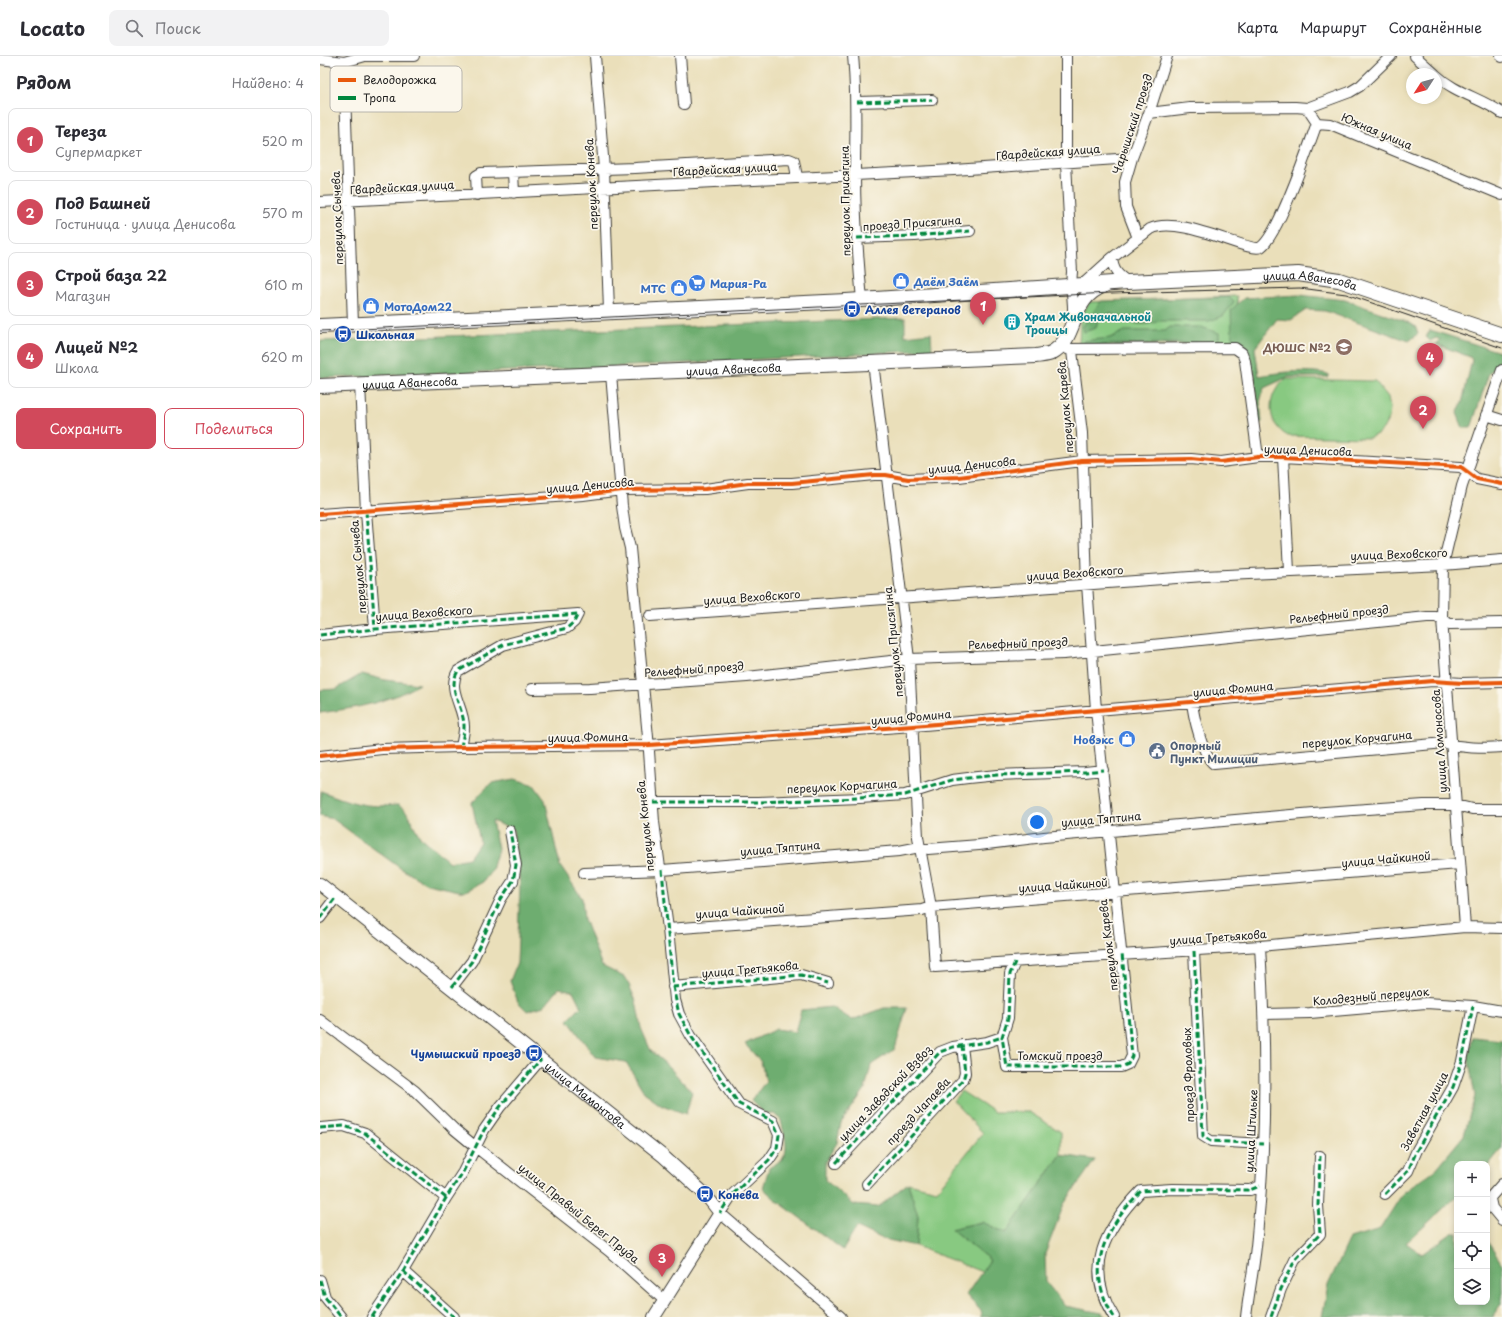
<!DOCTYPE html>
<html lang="ru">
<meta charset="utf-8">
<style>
body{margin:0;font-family:"Playpen Sans",sans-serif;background:#f2f2f3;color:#2b2b33}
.controls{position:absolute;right:12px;bottom:12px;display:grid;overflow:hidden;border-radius:8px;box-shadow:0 2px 6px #0003}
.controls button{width:36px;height:36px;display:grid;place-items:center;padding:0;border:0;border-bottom:1px solid #e1e1e2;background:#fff;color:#2b2b33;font:20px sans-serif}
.compass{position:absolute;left:1086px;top:12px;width:36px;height:36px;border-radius:50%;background:#fff;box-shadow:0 2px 6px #0003;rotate:234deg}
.you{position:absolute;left:717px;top:766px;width:14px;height:14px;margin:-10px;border:3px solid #fff;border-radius:50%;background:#1a73e8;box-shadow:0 0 0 6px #1a73e833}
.badge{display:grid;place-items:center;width:26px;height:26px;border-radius:50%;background:#d1495b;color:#fff;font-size:13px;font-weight:700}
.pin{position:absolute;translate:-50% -33px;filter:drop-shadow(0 1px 2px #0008)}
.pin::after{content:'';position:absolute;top:21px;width:14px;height:12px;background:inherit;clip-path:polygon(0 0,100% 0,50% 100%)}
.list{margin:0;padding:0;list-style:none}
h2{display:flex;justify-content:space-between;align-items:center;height:52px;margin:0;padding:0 16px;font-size:17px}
h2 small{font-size:13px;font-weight:400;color:#7c7c81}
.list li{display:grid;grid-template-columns:26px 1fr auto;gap:12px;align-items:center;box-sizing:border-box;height:64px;margin:0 8px 8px;padding:0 8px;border:1px solid #e1e1e2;border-radius:8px}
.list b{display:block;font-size:15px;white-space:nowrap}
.list p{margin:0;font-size:13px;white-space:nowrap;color:#7c7c81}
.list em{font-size:13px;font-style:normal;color:#7c7c81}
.actions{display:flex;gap:8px;padding:12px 16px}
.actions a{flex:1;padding:9px 0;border:1px solid #d1495b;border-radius:8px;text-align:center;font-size:14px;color:#d1495b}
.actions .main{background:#d1495b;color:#fff}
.icon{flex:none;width:22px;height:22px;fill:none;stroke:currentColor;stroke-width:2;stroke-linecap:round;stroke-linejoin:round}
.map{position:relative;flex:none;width:1182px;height:1261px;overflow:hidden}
header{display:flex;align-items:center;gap:24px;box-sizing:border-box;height:56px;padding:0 20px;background:#fff;border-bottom:1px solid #e1e1e2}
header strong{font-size:19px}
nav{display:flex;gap:22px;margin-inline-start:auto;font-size:14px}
.search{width:280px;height:36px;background:#f2f2f3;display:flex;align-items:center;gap:10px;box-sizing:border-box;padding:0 14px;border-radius:8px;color:#7c7c81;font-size:15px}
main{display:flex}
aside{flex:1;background:#fff}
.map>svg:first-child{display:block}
</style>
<header>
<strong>Locato</strong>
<div class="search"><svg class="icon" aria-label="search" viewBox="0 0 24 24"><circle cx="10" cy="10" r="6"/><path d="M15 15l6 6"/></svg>Поиск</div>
<nav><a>Карта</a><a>Маршрут</a><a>Сохранённые</a></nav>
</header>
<main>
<aside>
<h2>Рядом<small>Найдено: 4</small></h2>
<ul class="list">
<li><span class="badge">1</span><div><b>Тереза</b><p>Супермаркет</p></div><em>520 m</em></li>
<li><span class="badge">2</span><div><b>Под Башней</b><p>Гостиница · улица Денисова</p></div><em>570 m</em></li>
<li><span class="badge">3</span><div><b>Строй база 22</b><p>Магазин</p></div><em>610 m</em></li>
<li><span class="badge">4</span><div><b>Лицей №2</b><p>Школа</p></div><em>620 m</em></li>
</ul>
<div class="actions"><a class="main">Сохранить</a><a>Поделиться</a></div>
</aside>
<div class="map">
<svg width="1182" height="1261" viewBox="0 0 1182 1261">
<rect width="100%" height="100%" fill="#fbf7ec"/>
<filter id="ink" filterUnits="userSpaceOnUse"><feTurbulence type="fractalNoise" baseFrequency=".025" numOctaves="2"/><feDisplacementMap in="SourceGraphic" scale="8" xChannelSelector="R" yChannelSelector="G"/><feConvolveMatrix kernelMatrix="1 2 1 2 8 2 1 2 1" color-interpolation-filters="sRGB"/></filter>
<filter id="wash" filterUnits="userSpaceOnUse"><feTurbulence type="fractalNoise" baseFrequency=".012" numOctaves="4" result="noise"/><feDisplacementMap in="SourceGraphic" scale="16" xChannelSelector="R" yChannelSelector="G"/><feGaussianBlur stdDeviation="0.9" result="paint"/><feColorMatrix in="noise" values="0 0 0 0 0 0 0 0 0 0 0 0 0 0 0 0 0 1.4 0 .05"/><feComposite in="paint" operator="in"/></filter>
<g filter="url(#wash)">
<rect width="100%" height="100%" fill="#eadfba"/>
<path fill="#88c981" stroke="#52724e" d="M917,240L919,287L759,291L760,263L769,246Z
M967,323L1055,325L1068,341L1070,352L1069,362L1063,373L1057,378L1049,382L968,380C945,368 946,335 967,323Z
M641,1035L674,1056H709L741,1076V1099L686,1177L662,1166L631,1173L670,1204L662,1216L596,1190L598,1160L588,1127L617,1134L663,1077L633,1045Z"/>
<path fill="#6ead6f" stroke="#456446" d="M979,239L1025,244L1090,267L1096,271L1098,278L1089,285L1005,255L986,254L971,264L957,263L935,292L939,320C962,316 986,313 1008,318V321H968L944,332L940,346L942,366L939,368L934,316L923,295L912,282L911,254L924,242Z
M909,241L914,246L903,260L889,265H839C820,273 807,265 790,257L778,264L776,272L764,276L763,270L781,245Z
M585,262V280L611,277L612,294L291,311L0,322V285Z
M850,271H881L899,277V286L764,289V285L790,282L805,275H845Z
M1110,274L1180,296C1181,306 1176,311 1169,317L1151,372H1143L1137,357L1142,347L1152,304L1150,301L1116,288L1121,284L1116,282L1110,285L1106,281Z
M42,618L65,624L99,628C69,647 35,652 0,657V634L16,633Z
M195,723L214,729L225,744L240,810L262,842L264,863L282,910L306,922L316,945L321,972L331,995L348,1010L372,1036L366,1058L342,1049L324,1036L306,1006L275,1001L248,964L261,951L253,935L239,932L224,950L207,955L198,946L190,925L197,907L200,829L193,774L172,765L178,793L172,814L163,826L144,836L107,828L80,812L13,763L0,760L1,735C32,747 45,752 78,749L86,755L100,781L129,806L149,802L160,786L152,747L171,727Z
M512,951L532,964L564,952H587L575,993L551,1009L545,1033L521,1067L517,1087L505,1106V1124L534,1149L558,1151L588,1127L598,1160L596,1190L563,1183L537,1171L523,1194L456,1144L443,1132L449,1112C453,1109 460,1106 463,1102C470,1093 463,1075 461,1064L454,1058L443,1057L431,1045L446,1025L441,1006L425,988L456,973L475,976L481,954Z
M1153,981L1182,984V1092L1167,1111V1108H1137V1140L1086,1187L1102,1198L1132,1177H1137V1246H1167V1185L1182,1208V1248L1173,1261H1002L1008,1229L1030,1182L1060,1173L1083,1137L1116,1113L1144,1079L1155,1040L1148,1000Z
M741,1099L775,1104L744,1148L725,1198L726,1226L745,1250L782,1257L786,1261H660L662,1256L646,1239L670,1204L631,1173L662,1166L686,1177Z"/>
</g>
<g filter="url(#ink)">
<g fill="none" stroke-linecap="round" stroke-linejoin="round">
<g stroke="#3b3934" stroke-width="12">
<path id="minor" d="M275,0L284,113L289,255
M360,0L364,48
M533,0C537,41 535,78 535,119C535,161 538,202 542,244
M746,0V107L752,216C750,232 754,245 753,261
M1095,0L1115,18
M1181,0L1182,1
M0,3L24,6L45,0H94
M24,6L33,268
M1116,19C1135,37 1161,42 1182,57
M537,46L612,44
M987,52L1030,36L1040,30L1071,0
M829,57L870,52L975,51L987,52L997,67L1010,68L1182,139
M193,116L194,137
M157,139L156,120L161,117L315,112L469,103L474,105L477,121
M0,146L634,114L812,102
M537,182L595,180L650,175
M818,182C822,180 826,176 830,173C860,158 930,198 941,191C959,178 988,92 997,67
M792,202C793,215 798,219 808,226
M762,229L792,202L818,182L806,151L805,126L812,102L829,57L847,0
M747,293L915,292L922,297L925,305L938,401
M553,306L589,603L598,781L611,851L615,911L940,890L1145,871L1182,872
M291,318L302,450L305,472L310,492L328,681L334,766L348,873L355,944L359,958L371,980L419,1048L453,1065L459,1079L457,1092L449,1104L412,1139L400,1157L521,1261
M40,328L46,455L55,573
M1166,359L1182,364
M963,401L969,515
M0,458L263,439L302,434L385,433L428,427H472L554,419H566L588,423L639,421L762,405L871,403L901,406L938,401H963L1141,411L1157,423L1182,428
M330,560L884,520L1123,509L1182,504
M0,579L55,573L258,558L254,566L247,572L183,589L138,615C126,634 145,652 144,672C144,678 142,685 141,691
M212,633L270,632L427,621L589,603L744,598L1107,561H1116L1130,568L1182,567
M872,645C873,659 883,701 894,708L1125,687C1146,693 1160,692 1182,691
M0,700L62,693L141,691L329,689L593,670L1113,625L1142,627L1182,626
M333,746H439L540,742L585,739L632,724L648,722L677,719L765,716L783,714
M264,817L342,814L579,795L600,791L608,793L659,789L724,781L1005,756L1104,749H1136L1152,753H1182
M0,862L16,841
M1145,871L1122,563L1123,509L1142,430L1182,314
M348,873L602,854L611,851L1139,808
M874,895L883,1080L891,1085L943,1088
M695,906L690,918L688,962L682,981L687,1011H801L808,1008L812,1000L776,654L767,528L762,377L752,295
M132,931L152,905L181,843L193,825L196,809L190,775
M353,931L481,919L508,927
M944,958L990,957L1106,947L1153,950L1182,955
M0,964L95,1035L134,1073L157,1092L289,1195L344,1244
M0,1072L24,1070L45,1077L126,1142
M516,1107L620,996L633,991L667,986L682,981
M547,1128L643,1024L645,1017L642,989
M1065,1138L1088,1115L1097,1094L1133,1031L1142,1005L1153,950
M1170,1143L1172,1152L1182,1164
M1167,1145L1182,1128
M83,1215L134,1261
M0,1224L5,1241L21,1261
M52,1261L83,1215L126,1142L143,1116L164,1074L180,1051L221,1003
M794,1261C763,1212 785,1173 821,1135L852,1133L930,1134L940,1130
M926,1261C929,1234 935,1207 937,1180C947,1083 946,987 940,890
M951,1261L961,1233L975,1204L1000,1178L998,1149L1000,1100"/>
</g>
<g stroke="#3b3934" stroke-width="14">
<g id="major">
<path id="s1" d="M0,828L343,1100L385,1138L400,1157L334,1261"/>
</g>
</g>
<g stroke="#3b3934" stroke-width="16">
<g id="highway">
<path id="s2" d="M0,270L526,245L808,226L978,218L1019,224L1182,279"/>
<path id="s3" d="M0,330L716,300C721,299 727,299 731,297C760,282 747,243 785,229"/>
</g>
</g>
<use href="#minor" stroke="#fff" stroke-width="10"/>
<use href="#major" stroke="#fff" stroke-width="12"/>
<use href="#highway" stroke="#fff" stroke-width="14"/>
<path stroke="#1c1c1c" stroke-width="1" d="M0,275L790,237L980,232L1026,238L1182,292"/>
<path stroke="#00873e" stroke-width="3" stroke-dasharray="6 3" stroke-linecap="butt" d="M537,46L612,44
M537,182L595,180L650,175
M46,455L55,573
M0,579L55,573L258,558L254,566L247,572L183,589L138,615C126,634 145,652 144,672C144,678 142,685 141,691
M333,746H439L540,742L585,739L632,724L648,722L677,719L765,716L783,714
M342,814L353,931L359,958L371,980L419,1048L453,1065L459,1079L457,1092L449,1104L412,1139L400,1157
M0,862L16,841
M874,895L883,1080L891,1085L943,1088
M695,906L690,918L688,962L682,981L687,1011H801L808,1008L812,1000L802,898
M132,931L152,905L181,843L193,825L196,809L190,775
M353,931L481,919L508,927
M0,1072L24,1070L45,1077L126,1142
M516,1107L620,996L633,991L667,986L682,981
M547,1128L643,1024L645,1017L642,989
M1065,1138L1088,1115L1097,1094L1133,1031L1142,1005L1153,950
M83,1215L134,1261
M0,1224L5,1241L21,1261
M52,1261L83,1215L126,1142L143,1116L164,1074L180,1051L221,1003
M794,1261C763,1212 785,1173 821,1135L852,1133L930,1134L940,1130
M951,1261L961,1233L975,1204L1000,1178L998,1149L1000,1100"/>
<g stroke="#fbf7ec" stroke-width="6">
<path id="cycleway" d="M0,458L263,439L302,434L385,433L428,427H472L554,419H566L588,423L639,421L762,405L871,403L901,406L938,401H963L1141,411L1157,423L1182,428
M0,700L62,693L141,691L329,689L593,670L1113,625L1142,627L1182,626"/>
</g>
<use href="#cycleway" stroke="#e8590c" stroke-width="4"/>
</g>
</g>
<defs>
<g id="shop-disc" transform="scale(0.9)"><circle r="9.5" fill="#3f7fe0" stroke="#fbf7ec"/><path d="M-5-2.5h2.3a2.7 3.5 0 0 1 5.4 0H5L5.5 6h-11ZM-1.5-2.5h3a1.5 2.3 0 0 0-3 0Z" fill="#fff"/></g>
<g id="supermarket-disc" transform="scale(0.9)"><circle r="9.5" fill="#3f7fe0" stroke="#fbf7ec"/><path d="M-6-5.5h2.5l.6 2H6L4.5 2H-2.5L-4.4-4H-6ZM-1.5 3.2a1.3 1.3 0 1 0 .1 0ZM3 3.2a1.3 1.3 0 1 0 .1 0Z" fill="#fff"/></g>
<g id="bus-disc" transform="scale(0.9)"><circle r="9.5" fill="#1a4fb4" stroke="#fbf7ec"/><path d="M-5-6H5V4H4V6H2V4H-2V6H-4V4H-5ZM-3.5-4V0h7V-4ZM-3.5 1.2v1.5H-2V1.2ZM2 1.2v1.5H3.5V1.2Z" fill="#fff"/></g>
<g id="building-disc" transform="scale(0.9)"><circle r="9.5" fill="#0f9aa8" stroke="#fbf7ec"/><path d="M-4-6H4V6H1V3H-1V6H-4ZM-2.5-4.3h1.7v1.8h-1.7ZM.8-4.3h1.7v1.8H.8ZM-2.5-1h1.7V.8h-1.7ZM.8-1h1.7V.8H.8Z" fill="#fff"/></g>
<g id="school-disc" transform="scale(0.9)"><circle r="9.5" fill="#8d6e63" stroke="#fbf7ec"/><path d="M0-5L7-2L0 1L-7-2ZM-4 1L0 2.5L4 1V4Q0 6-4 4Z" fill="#fff"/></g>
<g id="civic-disc" transform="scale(0.9)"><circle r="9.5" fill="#5c6f8a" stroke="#fbf7ec"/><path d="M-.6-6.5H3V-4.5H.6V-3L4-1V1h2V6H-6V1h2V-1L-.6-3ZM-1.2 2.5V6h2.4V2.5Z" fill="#fff"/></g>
</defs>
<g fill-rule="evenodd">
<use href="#shop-disc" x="581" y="225"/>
<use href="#supermarket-disc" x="377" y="227"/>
<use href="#shop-disc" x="359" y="232"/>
<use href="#shop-disc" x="51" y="250"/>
<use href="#bus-disc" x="532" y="253"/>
<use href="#building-disc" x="692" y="266"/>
<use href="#bus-disc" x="23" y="278"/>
<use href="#school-disc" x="1024" y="291"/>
<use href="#shop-disc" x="807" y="683"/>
<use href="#civic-disc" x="837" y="695"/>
<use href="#bus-disc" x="214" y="997"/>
<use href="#bus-disc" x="385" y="1138"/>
</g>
<g text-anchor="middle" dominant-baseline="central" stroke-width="3.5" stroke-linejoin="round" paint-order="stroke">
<g font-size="11" fill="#1c1c1c" stroke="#fbf7ec">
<text transform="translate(812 68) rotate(-72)">Чарышский проезд</text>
<text transform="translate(1057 75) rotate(23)">Южная улица</text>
<text transform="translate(728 96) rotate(-4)">Гвардейская улица</text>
<text transform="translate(405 113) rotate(-3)">Гвардейская улица</text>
<text transform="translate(271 128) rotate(-93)">переулок Конева</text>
<text transform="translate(82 131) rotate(-3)">Гвардейская улица</text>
<text transform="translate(525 145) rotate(-91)">переулок Присягина</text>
<text transform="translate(17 162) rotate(-92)">переулок Сычева</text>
<text transform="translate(592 167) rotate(-4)">проезд Присягина</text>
<text stroke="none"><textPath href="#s2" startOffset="992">улица Аванесова</textPath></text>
<text stroke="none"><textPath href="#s3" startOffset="414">улица Аванесова</textPath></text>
<text stroke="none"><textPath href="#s3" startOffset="90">улица Аванесова</textPath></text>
<text transform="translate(745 351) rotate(-95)">переулок Карева</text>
<text transform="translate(988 394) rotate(2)">улица Денисова</text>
<text transform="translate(652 409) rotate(-6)">улица Денисова</text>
<text transform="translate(270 429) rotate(-5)">улица Денисова</text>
<text transform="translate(1079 498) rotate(-2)">улица Веховского</text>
<text transform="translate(38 511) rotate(-95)">переулок Сычева</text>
<text transform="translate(755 517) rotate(-4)">улица Веховского</text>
<text transform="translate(432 541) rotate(-4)">улица Веховского</text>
<text transform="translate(104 557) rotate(-4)">улица Веховского</text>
<text transform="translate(1019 558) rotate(-6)">Рельефный проезд</text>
<text transform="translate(573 586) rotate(-96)">переулок Присягина</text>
<text transform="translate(698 587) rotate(-2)">Рельефный проезд</text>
<text transform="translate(374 613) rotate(-4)">Рельефный проезд</text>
<text transform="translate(913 633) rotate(-5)">улица Фомина</text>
<text transform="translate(591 661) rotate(-5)">улица Фомина</text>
<text transform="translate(268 681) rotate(-1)">улица Фомина</text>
<text transform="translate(1037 683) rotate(-5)">переулок Корчагина</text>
<text transform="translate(1119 685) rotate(-94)">улица Ломоносова</text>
<text transform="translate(522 730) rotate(-3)">переулок Корчагина</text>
<text transform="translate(781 763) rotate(-5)">улица Тяптина</text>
<text transform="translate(325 770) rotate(-96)">переулок Конева</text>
<text transform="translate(460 792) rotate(-5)">улица Тяптина</text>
<text transform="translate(1066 803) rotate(-5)">улица Чайкиной</text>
<text transform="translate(743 829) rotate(-4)">улица Чайкиной</text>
<text transform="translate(420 855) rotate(-4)">улица Чайкиной</text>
<text transform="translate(898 881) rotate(-4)">улица Третьякова</text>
<text transform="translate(788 889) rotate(-97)">переулок Карева</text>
<text transform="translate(430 913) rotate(-5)">улица Третьякова</text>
<text transform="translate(1051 940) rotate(-5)">Колодезный переулок</text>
<text x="740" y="999">Томский проезд</text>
<text transform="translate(868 1019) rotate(-92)">проезд Фроловых</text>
<text transform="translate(565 1037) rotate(-46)">улица Заводской Взвоз</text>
<text stroke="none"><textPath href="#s1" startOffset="339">улица Мамонтова</textPath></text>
<text transform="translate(598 1055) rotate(-47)">проезд Чапаева</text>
<text transform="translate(1104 1055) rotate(-62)">Заветная улица</text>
<text transform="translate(931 1075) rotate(-87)">улица Штильке</text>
<text transform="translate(259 1157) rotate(39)">улица Правый Берег Пруда</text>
</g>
<g font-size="11" font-weight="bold" fill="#366cbe" stroke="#fbf7ec" text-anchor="start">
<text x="594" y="225">Даём Заём</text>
<text x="390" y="227">Мария-Ра</text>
<text x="346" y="232" text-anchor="end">МТС</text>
<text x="64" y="250">МотоДом22</text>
<text x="794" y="683" text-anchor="end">Новэкс</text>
</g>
<g font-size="11" font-weight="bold" fill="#164399" stroke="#fbf7ec" text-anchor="start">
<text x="545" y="253">Аллея ветеранов</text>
<text x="36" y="278">Школьная</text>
<text x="201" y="997" text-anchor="end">Чумышский проезд</text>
<text x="398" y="1138">Конева</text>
</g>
<g font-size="11" font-weight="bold" fill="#0d838f" stroke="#fbf7ec" text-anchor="start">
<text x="705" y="260">Храм Живоначальной<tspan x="705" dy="13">Троицы</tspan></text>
</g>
<g font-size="11" font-weight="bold" fill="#785e54" stroke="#fbf7ec" text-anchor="end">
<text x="1011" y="291">ДЮШС №2</text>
</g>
<g font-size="11" font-weight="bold" fill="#4e5e75" stroke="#fbf7ec" text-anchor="start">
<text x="850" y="689">Опорный<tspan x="850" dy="13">Пункт Милиции</tspan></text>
</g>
</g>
<rect x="10" y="10" width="132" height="46" rx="6" fill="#fbf7ec" stroke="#b8b5ae" stroke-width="1"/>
<rect x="18" y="22" width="18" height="4" fill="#e8590c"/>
<rect x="18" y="40" width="18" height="4" fill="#00873e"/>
<g font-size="11" fill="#1c1c1c">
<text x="43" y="28">Велодорожка</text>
<text x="43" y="46">Тропа</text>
</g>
</svg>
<div class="controls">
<button>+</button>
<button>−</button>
<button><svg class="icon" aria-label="locate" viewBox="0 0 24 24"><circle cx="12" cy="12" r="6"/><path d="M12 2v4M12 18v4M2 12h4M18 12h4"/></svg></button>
<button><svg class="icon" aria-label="layers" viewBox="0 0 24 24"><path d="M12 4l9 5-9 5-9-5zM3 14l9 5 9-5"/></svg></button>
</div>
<svg class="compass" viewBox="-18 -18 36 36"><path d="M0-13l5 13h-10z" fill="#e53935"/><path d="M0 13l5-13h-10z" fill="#7c7c81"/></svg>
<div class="you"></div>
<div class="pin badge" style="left:663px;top:269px">1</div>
<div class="pin badge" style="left:1103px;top:373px">2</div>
<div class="pin badge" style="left:342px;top:1221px">3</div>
<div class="pin badge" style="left:1110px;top:320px">4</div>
</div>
</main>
